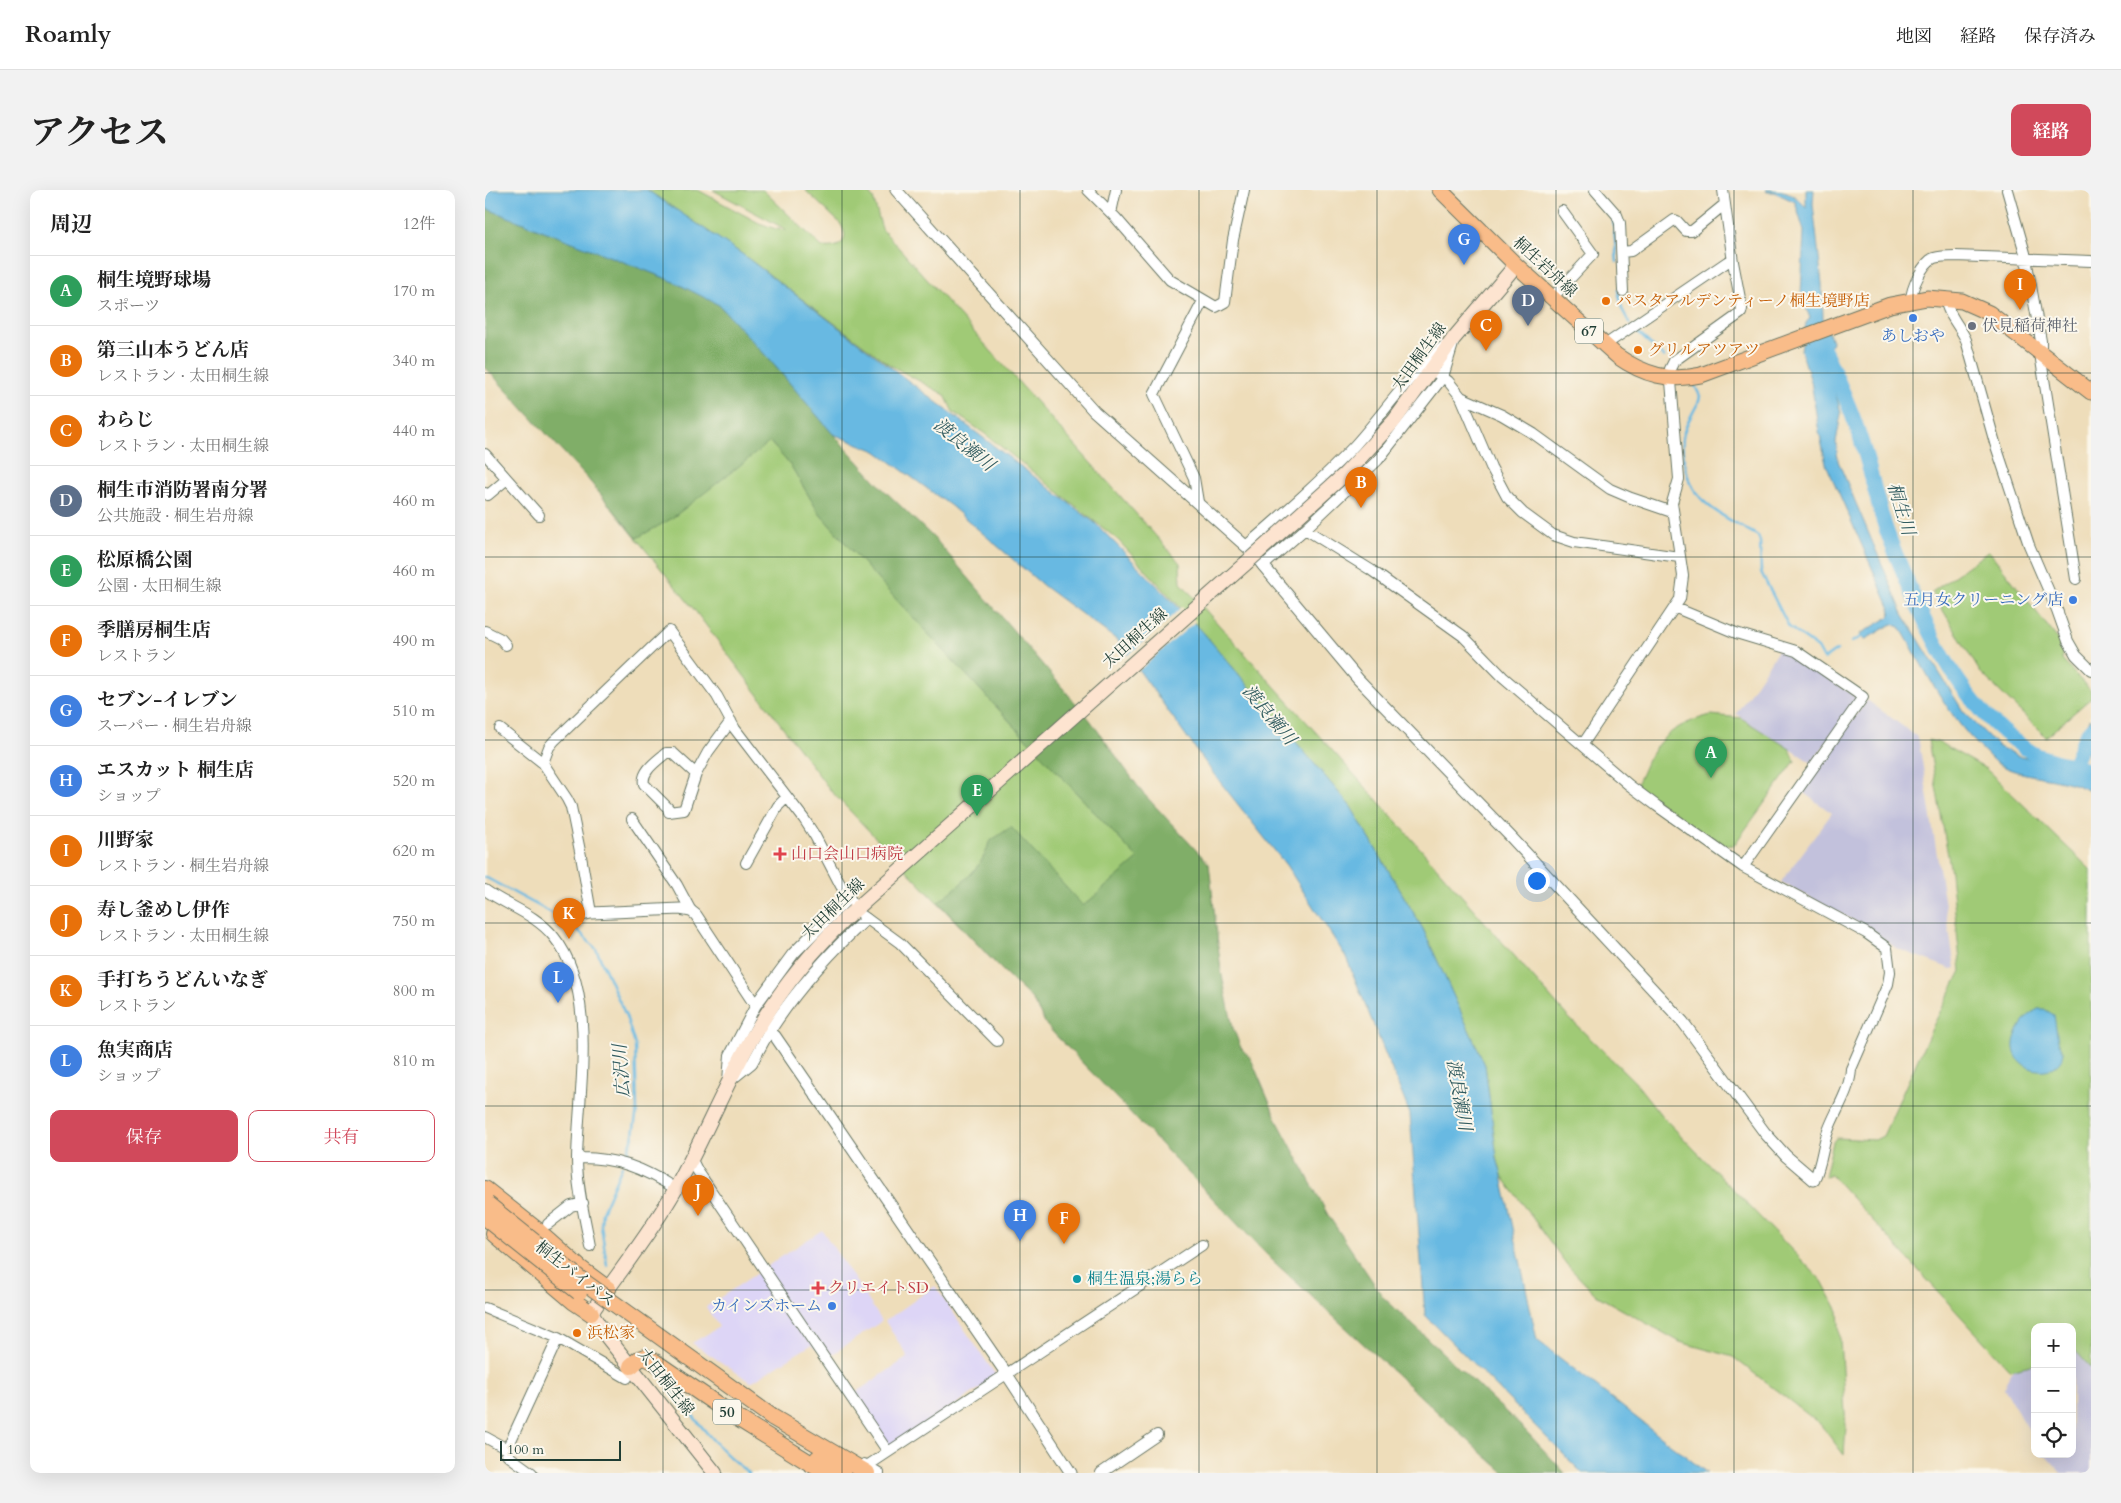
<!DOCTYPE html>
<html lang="ja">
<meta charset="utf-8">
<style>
body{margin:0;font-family:Cardo,"Noto Serif JP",serif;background:#f2f2f2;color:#222}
.controls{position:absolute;right:15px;bottom:15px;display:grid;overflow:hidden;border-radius:10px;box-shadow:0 5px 20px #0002}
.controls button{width:45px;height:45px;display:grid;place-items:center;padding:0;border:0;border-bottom:1px solid #e0e0e0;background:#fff;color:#222;font:25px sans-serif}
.scale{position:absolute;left:15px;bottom:12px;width:121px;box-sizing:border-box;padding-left:5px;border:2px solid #1f3d34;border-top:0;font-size:14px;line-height:18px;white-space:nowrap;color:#1f3d34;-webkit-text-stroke:4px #fbf7ec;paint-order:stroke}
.you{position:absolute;left:1051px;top:690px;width:18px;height:18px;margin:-12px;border:4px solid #fff;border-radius:50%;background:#1a73e8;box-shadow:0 0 0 8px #1a73e833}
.badge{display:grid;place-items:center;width:32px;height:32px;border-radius:50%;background:#d1495b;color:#fff;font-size:16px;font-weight:700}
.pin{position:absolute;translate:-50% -41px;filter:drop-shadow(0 1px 2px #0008)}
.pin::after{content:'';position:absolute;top:26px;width:18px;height:15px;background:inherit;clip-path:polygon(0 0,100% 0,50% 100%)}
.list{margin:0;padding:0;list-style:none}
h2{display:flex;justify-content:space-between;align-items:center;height:65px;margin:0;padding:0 20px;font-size:21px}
h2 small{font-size:16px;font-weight:400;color:#767676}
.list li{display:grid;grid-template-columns:32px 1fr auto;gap:15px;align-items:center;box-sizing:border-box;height:70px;padding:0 20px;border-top:1px solid #e0e0e0}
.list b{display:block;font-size:19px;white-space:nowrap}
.list p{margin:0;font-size:16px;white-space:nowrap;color:#767676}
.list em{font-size:16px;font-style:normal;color:#767676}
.actions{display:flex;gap:10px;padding:15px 20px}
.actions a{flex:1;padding:11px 0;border:1px solid #d1495b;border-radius:10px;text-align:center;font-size:18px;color:#d1495b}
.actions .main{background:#d1495b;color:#fff}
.icon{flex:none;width:28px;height:28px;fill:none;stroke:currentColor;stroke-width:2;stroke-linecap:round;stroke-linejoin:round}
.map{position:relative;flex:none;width:1606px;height:1283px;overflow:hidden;border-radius:10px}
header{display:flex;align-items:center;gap:30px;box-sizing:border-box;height:70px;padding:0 25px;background:#fff;border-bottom:1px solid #e0e0e0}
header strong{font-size:24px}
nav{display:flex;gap:28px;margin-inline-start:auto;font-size:18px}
.intro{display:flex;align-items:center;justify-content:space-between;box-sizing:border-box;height:120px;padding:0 30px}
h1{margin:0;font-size:35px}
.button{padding:12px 22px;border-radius:10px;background:#d1495b;color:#fff;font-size:18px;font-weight:700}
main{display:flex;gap:30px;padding:0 30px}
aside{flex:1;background:#fff;border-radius:10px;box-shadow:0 5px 20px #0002}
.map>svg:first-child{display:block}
</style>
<header>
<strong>Roamly</strong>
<nav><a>地図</a><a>経路</a><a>保存済み</a></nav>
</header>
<div class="intro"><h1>アクセス</h1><a class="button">経路</a></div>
<main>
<aside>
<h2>周辺<small>12件</small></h2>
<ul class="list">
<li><span class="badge" style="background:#2e9e5b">A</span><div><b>桐生境野球場</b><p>スポーツ</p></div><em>170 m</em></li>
<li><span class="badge" style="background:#e8710a">B</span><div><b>第三山本うどん店</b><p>レストラン · 太田桐生線</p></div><em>340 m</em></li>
<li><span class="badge" style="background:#e8710a">C</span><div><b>わらじ</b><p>レストラン · 太田桐生線</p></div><em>440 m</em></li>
<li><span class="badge" style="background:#5c6f8a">D</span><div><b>桐生市消防署南分署</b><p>公共施設 · 桐生岩舟線</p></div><em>460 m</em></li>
<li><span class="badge" style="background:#2e9e5b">E</span><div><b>松原橋公園</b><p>公園 · 太田桐生線</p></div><em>460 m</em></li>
<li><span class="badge" style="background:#e8710a">F</span><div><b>季膳房桐生店</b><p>レストラン</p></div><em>490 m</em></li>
<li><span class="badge" style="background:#3f7fe0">G</span><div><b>セブン-イレブン</b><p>スーパー · 桐生岩舟線</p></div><em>510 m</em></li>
<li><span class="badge" style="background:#3f7fe0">H</span><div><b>エスカット 桐生店</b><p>ショップ</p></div><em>520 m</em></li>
<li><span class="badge" style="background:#e8710a">I</span><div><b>川野家</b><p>レストラン · 桐生岩舟線</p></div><em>620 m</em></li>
<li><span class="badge" style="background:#e8710a">J</span><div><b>寿し釜めし伊作</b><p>レストラン · 太田桐生線</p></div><em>750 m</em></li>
<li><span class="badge" style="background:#e8710a">K</span><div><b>手打ちうどんいなぎ</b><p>レストラン</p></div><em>800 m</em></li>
<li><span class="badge" style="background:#3f7fe0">L</span><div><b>魚実商店</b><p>ショップ</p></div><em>810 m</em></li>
</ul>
<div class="actions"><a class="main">保存</a><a>共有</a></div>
</aside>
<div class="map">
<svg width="1606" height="1283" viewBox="0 0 1606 1283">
<rect width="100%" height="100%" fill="#fbf7ec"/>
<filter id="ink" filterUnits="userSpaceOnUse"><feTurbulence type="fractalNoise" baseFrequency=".02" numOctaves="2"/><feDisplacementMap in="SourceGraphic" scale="10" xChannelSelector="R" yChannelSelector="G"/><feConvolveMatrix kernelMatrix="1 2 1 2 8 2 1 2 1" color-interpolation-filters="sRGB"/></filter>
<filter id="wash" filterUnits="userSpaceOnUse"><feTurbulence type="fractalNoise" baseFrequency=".0096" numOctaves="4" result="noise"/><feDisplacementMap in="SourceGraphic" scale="20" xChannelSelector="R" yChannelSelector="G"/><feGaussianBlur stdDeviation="1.12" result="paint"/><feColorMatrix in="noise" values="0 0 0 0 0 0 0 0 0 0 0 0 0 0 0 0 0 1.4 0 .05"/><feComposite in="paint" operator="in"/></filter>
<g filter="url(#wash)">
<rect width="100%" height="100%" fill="#eeddba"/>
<path fill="#ddd5f6" d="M337,1040L397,1131L342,1168L326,1155L266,1192L207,1153L234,1137L221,1117Z
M450,1096L510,1184L509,1189L408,1256H402L367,1205L423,1167L400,1131Z"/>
<path fill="#c2c1dc" d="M1294,459L1311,466L1371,507L1372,510L1327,573L1251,524Z
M1382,510L1431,546L1434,552L1470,778L1466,779L1413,759L1371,732L1296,692L1347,623L1316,601Z
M1587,1157L1606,1178V1283H1577L1560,1264H1587Z
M1550,1174V1250L1519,1199L1528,1179Z"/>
<path fill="#a0ca76" stroke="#608455" d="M162,0H213L274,33L291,39L302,40L228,0H278L337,57C356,59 366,51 355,33L320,0H381L388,8L397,39L695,373L696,393L912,632L1082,826L1150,892L1176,925L1337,1091L1353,1121L1361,1237L1359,1265L1335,1234L1248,1167L1195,1152L1111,1105L1082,1075L1017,986L1012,968L1000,875L938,739L866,617L717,441L633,350L499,243L468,222L460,205L405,175L257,64Z
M285,252L306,276L334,323L395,392L658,674L775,1056L562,836L547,809L514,777L346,601L211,422L103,289Z
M1504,361L1578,456L1577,470L1606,501V508L1561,547L1495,482L1447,402Z
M1226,525L1256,528L1305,559L1310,571L1249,655L1235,656L1151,596C1158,584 1161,571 1169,560C1182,540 1203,531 1226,525Z
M1443,550L1455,553L1501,579L1606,680V1178L1587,1157V1137H1550V1174L1525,1180L1346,985L1340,986L1348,952L1351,948L1390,950L1398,946L1449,834L1476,781L1466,683Z"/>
<path fill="#80ae67" stroke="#50764e" d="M0,18L185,90L234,115L284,169L348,244L399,300L451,350L605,530L657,602L724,674L736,781L748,838L756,858L766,869L792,930L843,1025L898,1107L1040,1240L1080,1283H1020L996,1262L787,1070L562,836L547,809L514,777L453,712C474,695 498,679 504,652L526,637L598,716L653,669L395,392L334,323L306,276L285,252L186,329L152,348L103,289L0,177Z"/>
<path fill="#67b9e2" stroke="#437b8b" d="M0,0H162L257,64L610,333L717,441L866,617L938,739L1000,875L1012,968L1017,986L1052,1150L1222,1283H1097L940,1125L925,924L861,767L801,675L728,583L632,450L560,397L466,316L391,261L348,244L284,169L234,115L185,90L0,18Z
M1281,0C1303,0 1306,2 1321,17V0H1329L1328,14L1337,94L1338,128L1347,151L1346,155L1340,159L1356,224L1351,252L1353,271L1418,424L1478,521L1514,557L1536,567L1577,574L1606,587V602C1578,585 1543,590 1515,575C1510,573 1505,567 1501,563C1463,528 1441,481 1415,437L1407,434L1379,450L1375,444L1404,427L1406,421L1341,274L1333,236L1326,191L1316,160L1321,133L1325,128L1316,105L1319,41L1310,12L1289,2H1282Z
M1606,528V542L1603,550L1606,568C1595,553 1595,543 1606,528Z
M1553,819H1559L1569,825L1573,851L1579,862C1573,896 1511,879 1534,839C1539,830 1544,824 1553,819Z"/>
<path fill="#eeddba" d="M697,417L711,431L652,482L641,467Z"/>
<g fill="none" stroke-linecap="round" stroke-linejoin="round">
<path stroke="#67b9e2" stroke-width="2.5" d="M1128,28L1132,72
M1133,100L1137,119L1145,134
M1149,139L1179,167
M1209,194L1215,206L1214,211C1209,221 1202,232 1199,242C1196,251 1198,260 1199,269C1204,314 1238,325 1273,346L1275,351L1276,382L1304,437L1333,458L1339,469L1352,460
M1367,452L1378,446
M0,687L87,734L111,759L141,826L150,855L152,921L147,950L139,971
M122,1075L116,1036L117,1022L137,976
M184,1194C208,1225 231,1260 264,1283"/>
<path stroke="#67b9e2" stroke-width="15" d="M1333,147C1348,179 1362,208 1373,241C1384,272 1390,305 1400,336C1407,357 1416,376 1424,396C1451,459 1486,528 1548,563C1566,573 1588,573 1606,582
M1588,575L1601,545L1606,539"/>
</g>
</g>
<g filter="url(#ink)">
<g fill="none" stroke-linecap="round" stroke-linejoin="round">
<g stroke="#677563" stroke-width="12">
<path id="minor" d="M603,0L631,28L685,90L731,117L740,112L748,50L759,0
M1110,0L1132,25L1135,33L1138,101
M1522,0L1540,63L1556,151V170L1591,389
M626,23L631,0
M1137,62L1146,61L1189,30L1192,31L1201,41H1207L1240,14
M1067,108L1108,64L1077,21
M1426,110C1426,99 1438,72 1449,68C1456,66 1464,66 1470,66L1606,71
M1461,110C1461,122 1476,138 1481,150L1510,253L1544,355L1572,420L1583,451L1591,465L1606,480
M1120,155L1242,72H1248
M947,180L963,191L976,207L1006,277L1022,307L1038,323L1068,345L1089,352L1194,367
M976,207L1017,225L1049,244L1125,299L1146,308L1187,322
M0,264L54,325
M0,303L3,305L22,289
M713,312L709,288L669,204L718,111
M820,339L886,380L978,446L1018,487L1144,595L1172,616L1258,677L1381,743L1402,758L1405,782L1403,794L1366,879C1365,901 1350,921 1343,941C1337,957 1337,974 1329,990
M761,356C799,323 836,291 870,255C900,222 924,184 959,156
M778,376L820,339L893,270L958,187L968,154
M1191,418L1251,443L1311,461L1378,507L1258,677
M0,441L16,449L21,455
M15,539L58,573L82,609L86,617L96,666L106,723
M1098,554L1195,409L1198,386L1187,313L1194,289L1185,179L1189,171L1256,123L1257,119L1248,72L1238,0
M58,573L64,557L69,551L184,441L232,506L250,539L319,629L330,646L356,696L367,712
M211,584L188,563H181C172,571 156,581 159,594L183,618L184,622L199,620L211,584L223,562L246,531
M147,629L192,695L206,721
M261,673L293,616L302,607
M0,700C22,716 51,724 69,747C114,803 93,902 92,969C92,998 100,1028 105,1056
M378,726L415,753L512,851
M246,890L267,873L284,842
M243,891L245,865L272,813
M92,968C131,967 158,978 191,999
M206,968L212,980L403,1262
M63,1034L86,1016L98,1013
M0,1118L73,1148L142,1188L146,1180V1176
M0,1247L22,1259
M379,1274L394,1283
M382,1276L717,1055
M47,1283L25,1267L22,1264V1259L73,1148
M616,1283L672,1245"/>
</g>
<g stroke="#677563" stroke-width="13">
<path id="tertiary" d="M411,0L609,221L764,359
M776,373L873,489L1025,646L1198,832L1280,943L1301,966L1329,990
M88,727L106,723L195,719L206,721L211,725L267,810L272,813L308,764L364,707
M381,729C344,763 312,799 284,842L290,846L521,1183L586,1283"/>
</g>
<g stroke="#677563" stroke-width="16">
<path id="secondary" d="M860,284L909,231L969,148L1031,75
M230,1283L119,1143L106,1123C134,1082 165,1044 190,1000C219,948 241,892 271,841C296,799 326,762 361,728L760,374"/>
</g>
<g stroke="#677563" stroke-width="17">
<path id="primary" d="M955,0L1031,75L1132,166C1159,185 1185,192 1216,185L1405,115L1442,108L1477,111L1504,123L1606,202"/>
</g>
<g stroke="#677563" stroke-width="18">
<path id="trunk" d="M0,999L52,1040L96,1079L123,1099
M9,1044L88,1111L106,1123
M146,1176L154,1169L160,1167L170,1172L246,1224L341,1283
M287,1227L382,1283
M333,1268L357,1283"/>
</g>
<use href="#minor" stroke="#fff" stroke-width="10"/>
<use href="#tertiary" stroke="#fff" stroke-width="11"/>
<use href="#secondary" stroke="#fde4d0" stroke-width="14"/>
<use href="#primary" stroke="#f9bc89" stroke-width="15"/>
<use href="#trunk" stroke="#f9bc89" stroke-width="16"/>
<g stroke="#677563" stroke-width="16" stroke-linecap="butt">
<path id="secondary-bridge" d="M760,374L860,284"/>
</g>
<g stroke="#677563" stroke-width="18" stroke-linecap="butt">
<path id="trunk-bridge" d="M2,1014L95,1089L287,1227
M0,1027L94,1102"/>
</g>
<use href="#secondary-bridge" stroke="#fde4d0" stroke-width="14"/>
<use href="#trunk-bridge" stroke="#f9bc89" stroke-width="16"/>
</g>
</g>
<path fill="none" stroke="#1f3d34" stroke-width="1" stroke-opacity="0.55" d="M178,0V1283M357,0V1283M535,0V1283M714,0V1283M892,0V1283M1071,0V1283M1249,0V1283M1428,0V1283M0,183H1606M0,367H1606M0,550H1606M0,733H1606M0,916H1606M0,1100H1606"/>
<g fill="#e8710a" stroke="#fbf7ec" stroke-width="2">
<circle cx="1121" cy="111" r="5"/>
<circle cx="1153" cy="160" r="5"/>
<circle cx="92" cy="1143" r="5"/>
</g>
<g fill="#3f7fe0" stroke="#fbf7ec" stroke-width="2">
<circle cx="1428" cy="128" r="5"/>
<circle cx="1588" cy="410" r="5"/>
<circle cx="347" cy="1116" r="5"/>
</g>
<circle fill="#6b7280" stroke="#fbf7ec" stroke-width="2" cx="1487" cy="136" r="5"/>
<g fill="#e0444e" stroke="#fbf7ec" stroke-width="2">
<path d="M292.5 656.5h5v5h5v5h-5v5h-5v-5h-5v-5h5z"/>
<path d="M330.5 1090.5h5v5h5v5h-5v5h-5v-5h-5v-5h5z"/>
</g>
<circle fill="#0f9aa8" stroke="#fbf7ec" stroke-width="2" cx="592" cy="1089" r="5"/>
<g text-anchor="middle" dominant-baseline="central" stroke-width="4" stroke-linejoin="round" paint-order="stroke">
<g fill="#fbf7ec" stroke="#61756b" stroke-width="1">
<rect x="1090" y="128.5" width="28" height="25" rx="4"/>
<rect x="228" y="1209.5" width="28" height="25" rx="4"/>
</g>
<g font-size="15" font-weight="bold" fill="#1f3d34">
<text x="1104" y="141">67</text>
<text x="242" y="1222">50</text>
</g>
<g font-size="16" fill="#1f3d34" stroke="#fbf7ec">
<text transform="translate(1060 77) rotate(43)">桐生岩舟線</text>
<text transform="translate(934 167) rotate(-54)">太田桐生線</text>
<text transform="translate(650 448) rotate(-42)">太田桐生線</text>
<text transform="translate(348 719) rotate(-44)">太田桐生線</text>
<text transform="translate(90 1084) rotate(38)">桐生バイパス</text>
<text transform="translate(181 1192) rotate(52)">太田桐生線</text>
</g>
<g font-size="16" fill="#c56008" stroke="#fbf7ec" text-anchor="start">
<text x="1131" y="111">パスタアルデンティーノ桐生境野店</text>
<text x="1163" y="160">グリルアツアツ</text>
<text x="102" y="1143">浜松家</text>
</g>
<g font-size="16" fill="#5b616d" stroke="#fbf7ec" text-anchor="start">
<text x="1497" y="136">伏見稲荷神社</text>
</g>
<g font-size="16" fill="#366cbe" stroke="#fbf7ec" text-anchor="end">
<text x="1428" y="146" text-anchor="middle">あしおや</text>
<text x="1578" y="410">五月女クリーニング店</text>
<text x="337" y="1116">カインズホーム</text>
</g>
<g font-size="16" fill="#be3a42" stroke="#fbf7ec" text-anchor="start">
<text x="306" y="664">山口会山口病院</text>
<text x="343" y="1098">クリエイトSD</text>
</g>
<g font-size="16" fill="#0d838f" stroke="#fbf7ec" text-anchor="start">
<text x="602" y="1089">桐生温泉;湯らら</text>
</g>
<g font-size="18" font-style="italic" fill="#315c60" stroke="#fbf7ec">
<text transform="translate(479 255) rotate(39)">渡良瀬川</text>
<text transform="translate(1416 319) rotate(73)">桐生川</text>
<text transform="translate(784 525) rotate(50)">渡良瀬川</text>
<text transform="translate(137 881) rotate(-94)">広沢川</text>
<text transform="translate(974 905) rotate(80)">渡良瀬川</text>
</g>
</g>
</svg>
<div class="controls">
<button>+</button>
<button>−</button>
<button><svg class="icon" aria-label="locate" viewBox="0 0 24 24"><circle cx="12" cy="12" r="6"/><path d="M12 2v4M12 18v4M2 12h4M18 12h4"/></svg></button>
</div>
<div class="scale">100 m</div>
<div class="you"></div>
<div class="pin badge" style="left:1226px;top:588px;background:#2e9e5b">A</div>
<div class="pin badge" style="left:876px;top:318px;background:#e8710a">B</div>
<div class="pin badge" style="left:1001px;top:161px;background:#e8710a">C</div>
<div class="pin badge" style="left:1043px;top:136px;background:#5c6f8a">D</div>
<div class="pin badge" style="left:492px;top:626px;background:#2e9e5b">E</div>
<div class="pin badge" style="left:579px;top:1054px;background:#e8710a">F</div>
<div class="pin badge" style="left:979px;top:75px;background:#3f7fe0">G</div>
<div class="pin badge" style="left:535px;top:1051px;background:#3f7fe0">H</div>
<div class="pin badge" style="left:1535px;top:120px;background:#e8710a">I</div>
<div class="pin badge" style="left:213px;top:1026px;background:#e8710a">J</div>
<div class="pin badge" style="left:84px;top:749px;background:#e8710a">K</div>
<div class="pin badge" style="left:73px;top:813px;background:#3f7fe0">L</div>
</div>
</main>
